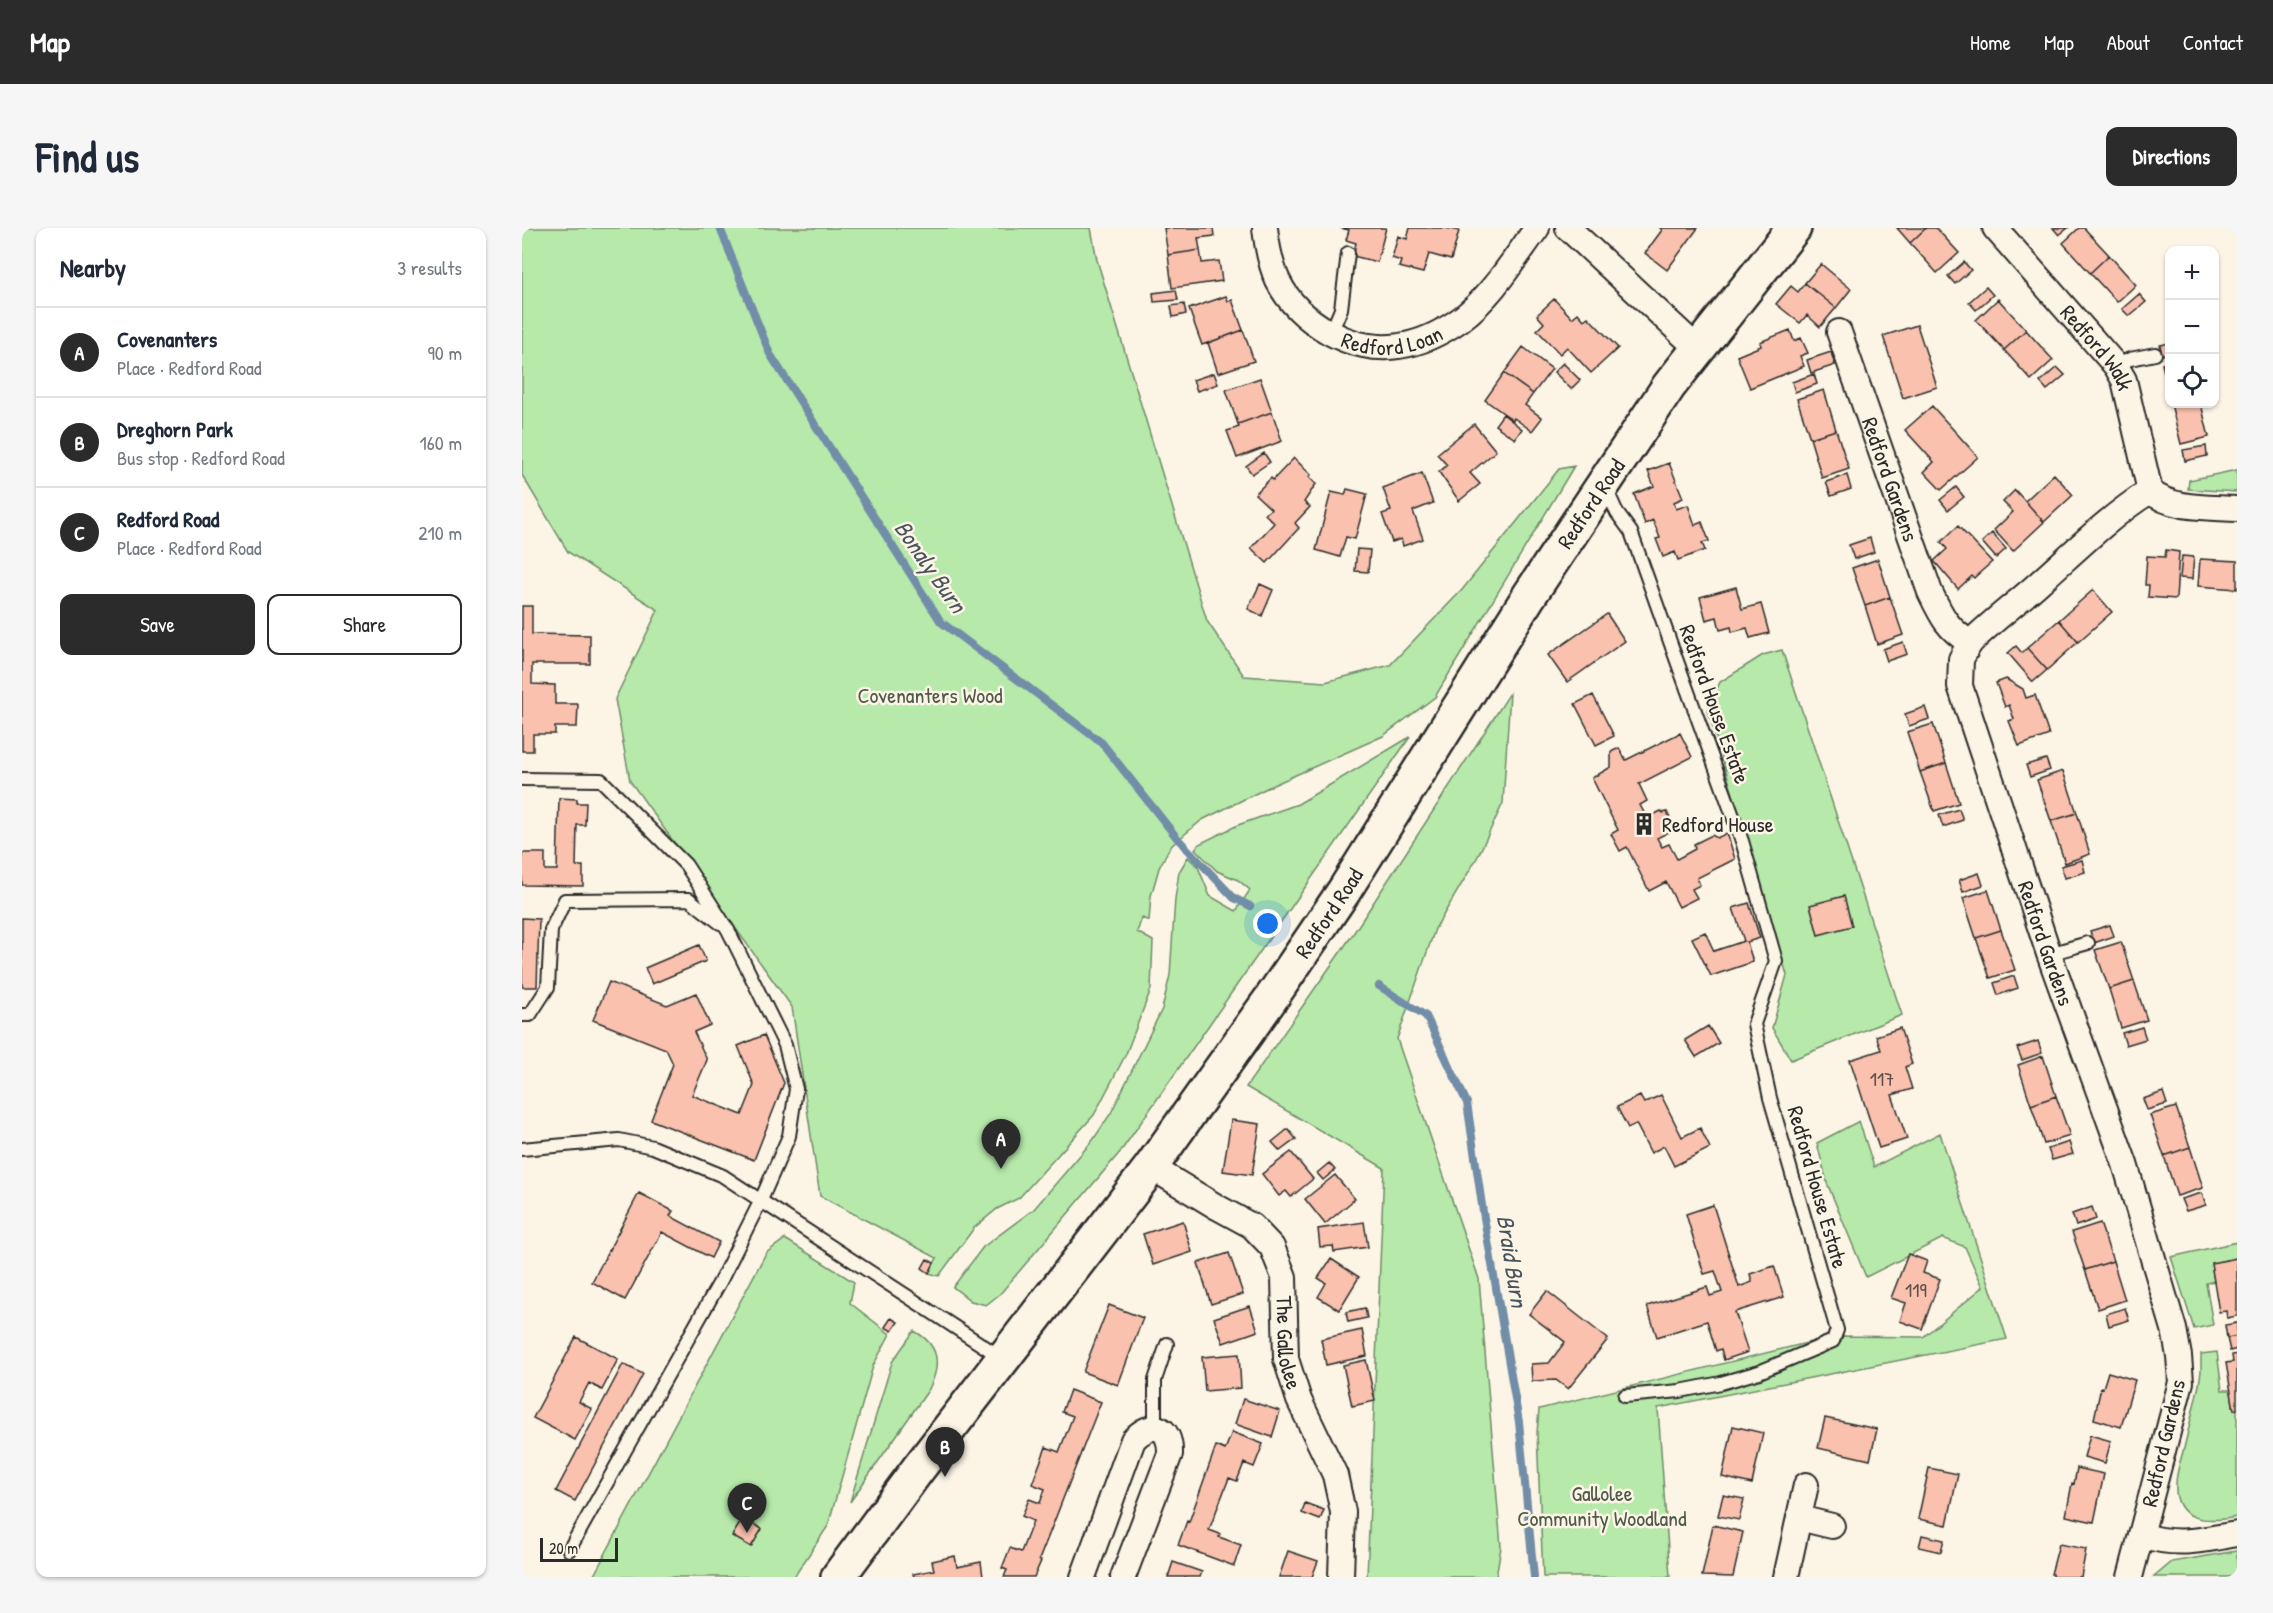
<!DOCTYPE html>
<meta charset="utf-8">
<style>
body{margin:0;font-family:"Patrick Hand",sans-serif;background:#f6f6f7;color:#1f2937}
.controls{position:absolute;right:18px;top:18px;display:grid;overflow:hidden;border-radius:12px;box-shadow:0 2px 4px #0004}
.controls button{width:54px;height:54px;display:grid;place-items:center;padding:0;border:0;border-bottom:2px solid #e0e1e3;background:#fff;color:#1f2937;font:30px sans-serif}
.scale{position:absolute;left:18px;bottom:15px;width:78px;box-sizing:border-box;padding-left:6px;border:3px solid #2b2b2b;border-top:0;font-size:16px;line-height:21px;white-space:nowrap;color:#2b2b2b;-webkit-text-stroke:4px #fcf5e5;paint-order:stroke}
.you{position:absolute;left:746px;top:696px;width:21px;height:21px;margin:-15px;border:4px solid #fff;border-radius:50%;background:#1a73e8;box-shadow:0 0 0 9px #1a73e833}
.badge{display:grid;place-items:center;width:39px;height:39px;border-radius:50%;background:#2b2b2b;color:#fff;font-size:20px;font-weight:700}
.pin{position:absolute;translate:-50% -50px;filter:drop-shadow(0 2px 3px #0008)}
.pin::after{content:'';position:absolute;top:32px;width:21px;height:18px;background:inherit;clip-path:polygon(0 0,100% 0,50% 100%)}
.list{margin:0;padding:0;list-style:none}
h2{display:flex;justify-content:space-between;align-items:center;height:78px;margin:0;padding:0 24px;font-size:26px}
h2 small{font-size:20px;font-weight:400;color:#747a83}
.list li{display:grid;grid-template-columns:39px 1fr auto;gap:18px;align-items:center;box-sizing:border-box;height:90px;padding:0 24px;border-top:2px solid #e0e1e3}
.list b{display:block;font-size:22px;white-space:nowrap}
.list p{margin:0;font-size:20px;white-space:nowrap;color:#747a83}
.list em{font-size:20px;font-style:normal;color:#747a83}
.actions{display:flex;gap:12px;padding:18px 24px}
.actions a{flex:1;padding:14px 0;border:2px solid #2b2b2b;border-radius:12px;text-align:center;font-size:21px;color:#2b2b2b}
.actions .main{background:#2b2b2b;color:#fff}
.icon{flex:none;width:33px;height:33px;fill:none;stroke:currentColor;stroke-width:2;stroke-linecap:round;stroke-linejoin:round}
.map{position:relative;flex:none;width:1715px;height:1349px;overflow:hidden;border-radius:12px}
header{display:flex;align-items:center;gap:36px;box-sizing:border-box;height:84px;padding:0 30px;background:#2b2b2b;color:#fff}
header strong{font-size:28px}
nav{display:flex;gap:33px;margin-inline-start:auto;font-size:21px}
.intro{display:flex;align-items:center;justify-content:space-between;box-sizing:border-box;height:144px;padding:0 36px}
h1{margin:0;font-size:42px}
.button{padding:15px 27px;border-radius:12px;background:#2b2b2b;color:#fff;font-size:21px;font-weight:700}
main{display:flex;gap:36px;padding:0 36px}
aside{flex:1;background:#fff;border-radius:12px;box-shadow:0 2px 4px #0004}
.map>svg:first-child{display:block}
</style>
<header>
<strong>Map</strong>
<nav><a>Home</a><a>Map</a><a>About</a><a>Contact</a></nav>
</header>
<div class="intro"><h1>Find us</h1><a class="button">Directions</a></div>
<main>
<aside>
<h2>Nearby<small>3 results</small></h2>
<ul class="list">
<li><span class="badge">A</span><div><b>Covenanters</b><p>Place · Redford Road</p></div><em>90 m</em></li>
<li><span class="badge">B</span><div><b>Dreghorn Park</b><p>Bus stop · Redford Road</p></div><em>160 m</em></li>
<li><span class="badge">C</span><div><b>Redford Road</b><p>Place · Redford Road</p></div><em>210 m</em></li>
</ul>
<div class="actions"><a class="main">Save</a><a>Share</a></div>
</aside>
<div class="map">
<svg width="1715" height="1349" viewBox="0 0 1715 1349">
<rect width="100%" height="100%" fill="#fcf5e5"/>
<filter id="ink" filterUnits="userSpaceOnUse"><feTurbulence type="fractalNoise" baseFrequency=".0167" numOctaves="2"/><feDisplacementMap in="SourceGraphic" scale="12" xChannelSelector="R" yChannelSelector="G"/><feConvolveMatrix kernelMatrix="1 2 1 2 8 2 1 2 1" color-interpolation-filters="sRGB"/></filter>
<g filter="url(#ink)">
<path fill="#b6e9aa" stroke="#708a6a" stroke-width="1.5" d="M0,0H569L575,32L685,393L722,448L803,454L868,437L940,362L1037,241L1052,238L913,469L861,508L749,558L680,592L663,606L648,619L637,640L629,668L627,693L620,690L615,704L631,713L629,761L604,826L572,887L497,970L475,981L452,1000L417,1048L407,1045L415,1030L298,968L270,779L108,553L93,471L136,382L46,324L0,247Z
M1715,242V264L1666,261L1667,252Z
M1260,422L1380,787L1269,832L1250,800L1265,747L1186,483L1198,454L1241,427Z
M988,465L981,575L955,630L913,701L875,811L957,1051L979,1319L974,1349H845L862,940L724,859L831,706Z
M888,509L599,923L478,1066L464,1077L449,1073L431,1059L461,1019L512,981L571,912L589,885L640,781L648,747L653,671L657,644L666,629L676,639L688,668L714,683L728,662L716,652L695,643L673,621L677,616L716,597L776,576Z
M1337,893L1352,939L1418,905L1485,1111L1136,1180L1148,1349H1021L1015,1205L1017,1181L1313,1108L1401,1109L1461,1059L1443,1019L1421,1010L1344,1049L1305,955L1295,915Z
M263,1011L332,1054L328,1075L368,1106L351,1138L306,1298L272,1349H71L244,1025Z
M1715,1014V1030L1689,1035L1692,1053L1684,1055L1691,1097L1672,1101L1649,1029Z
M392,1103C418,1117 419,1137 407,1161L328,1274L370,1134Z
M1695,1124L1700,1162H1709L1712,1182L1715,1181V1289C1688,1294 1652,1296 1654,1256C1654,1243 1660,1229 1663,1216C1668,1196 1672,1177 1677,1157L1679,1143V1126Z
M1715,1323V1349H1632L1650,1334Z"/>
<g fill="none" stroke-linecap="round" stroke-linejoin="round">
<path stroke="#728da8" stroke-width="8" d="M198,0L248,126L419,394L580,515L655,610L712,670L728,678
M857,758L904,788L945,875L961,984L997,1194L1012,1349"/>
</g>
<path fill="#f9c1ae" stroke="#2b2b2b" stroke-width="1.5" d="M642,0H691L692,8L676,10L678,22L646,27Z
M818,0H864L855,34L831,28L834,15L824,12L827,2Z
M888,0H924L937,3L929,32L907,26L901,45L877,39L879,33L870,30L876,8L885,11Z
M1138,0H1176L1145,42L1123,25L1140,2Z
M1375,0H1404L1388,15Z
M1404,0H1414L1437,25L1415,45L1388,15Z
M1531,0H1546L1537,7Z
M1557,0H1562L1587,27L1568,45L1541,15Z
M678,22L680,35L697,33L700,53L650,60L646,27Z
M1587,27L1614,57L1595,74L1568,45Z
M1442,34L1449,42L1433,56L1426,48Z
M1299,36L1329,61L1314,80L1283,55Z
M1283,55L1314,80L1298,99L1285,87L1278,95L1254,76L1269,58L1276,64Z
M1464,59L1471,67L1454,82L1447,74Z
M654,62L656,72L632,74L631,65Z
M1617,66L1624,74L1607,88L1600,81Z
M704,68L706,73L710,72L721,102L680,117L667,81Z
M1032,71L1050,90L1056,85L1062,92L1066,89L1096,120L1069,145L1045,119L1038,126L1015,102L1022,95L1015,87Z
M1476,71L1504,102L1482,122L1454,92Z
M662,76L664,86L651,89L649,78Z
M1395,97L1415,159L1381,170L1361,108Z
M721,102L732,133L696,145L686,115Z
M1268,102L1272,113L1279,110L1286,125L1278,128L1282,138L1228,160L1215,128L1239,118L1238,114Z
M1504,102L1531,132L1509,152L1482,122Z
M1648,115V126L1640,127L1638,117Z
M1001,119L1030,141L1011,166L982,145Z
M1309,124L1313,137L1289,145L1285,132Z
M1041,135L1058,152L1049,161L1032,144Z
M1648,135V169L1640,136Z
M1535,139L1543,147L1525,162L1518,154Z
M692,145L696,156L675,163L671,152Z
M982,145L1011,166L1003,177L1020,190L1010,203L992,190L991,192L963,172Z
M1292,146L1295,156L1273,164L1270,154Z
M738,150L750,184L716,196L704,162Z
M1302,162L1314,202L1288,210L1275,171Z
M1649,176H1679L1687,209L1659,216Z
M1410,178L1456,229L1419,262L1402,244L1412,234L1383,202Z
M750,184L760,213L715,230L705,203L717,199L716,196Z
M981,186L1000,201L993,211L973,197Z
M952,196L974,223L948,245L958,256L937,273L917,244L925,237L915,226Z
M1314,202L1327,241L1300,250L1288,210Z
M1684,218L1685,228L1663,233L1661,222Z
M742,225L748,234L730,246L724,238Z
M772,230L789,247L787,249L794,256L782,274L788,279L773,295L777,300L745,335L729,320L752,295L743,286L749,281L733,266L749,250L751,252Z
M1147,235L1161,270L1152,274L1154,281L1166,277L1173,297L1180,294L1187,313L1180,315L1183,322L1156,332L1153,324L1141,329L1134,311L1138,310L1131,292L1123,296L1112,266L1132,258L1126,243Z
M900,245L911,275L891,283L901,311L881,318L879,311L870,314L860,286L869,283L861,260Z
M1532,246L1551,267L1522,294L1503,273Z
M1325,247L1329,261L1309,268L1304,254Z
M1434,259L1442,269L1426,282L1418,272Z
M825,261L845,266L833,311L824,309L818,329L794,322L809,264L823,267Z
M1493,262L1522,294L1491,323L1472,302L1491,284L1481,274Z
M1436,298L1470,334L1454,348L1452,350L1450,348L1436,361L1412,333L1425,321L1419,314Z
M1470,305L1484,321L1474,330L1460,314Z
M1348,310L1352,324L1332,331L1327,317Z
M835,321L848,322L846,344L833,343Z
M1644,322L1657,324L1654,371L1626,369L1627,357H1623L1625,328L1643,329Z
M1660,328L1672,329L1670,351L1658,350Z
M1356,331L1368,369L1343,378L1330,340Z
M1678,331L1715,333V361L1676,358Z
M738,356L751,362L740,388L726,381Z
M1214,359L1220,381L1239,376L1247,405L1228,410L1225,400L1210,404L1209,399L1198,402L1195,389L1184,392L1178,369Z
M1571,362L1590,384L1556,414L1537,392Z
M1368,369L1381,407L1355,416L1343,378Z
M0,378H10V406L68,407V436H10V456L33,457V476H56L55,499H33V506H11V523H0Z
M1085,386L1103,413L1045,454L1026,427Z
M1537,392L1556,414L1525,442L1505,420Z
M1381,414L1385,426L1365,433L1361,421Z
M1494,418L1500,425L1505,420L1525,442L1511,454L1486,425Z
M1484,451L1501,461L1504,470L1513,467L1527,507L1497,518L1487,493L1492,491L1487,477L1483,479L1474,455Z
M1071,467L1092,508L1074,517L1053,476Z
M1403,479L1407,491L1387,498L1383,486Z
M1411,496L1424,535L1398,544L1385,504Z
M1158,505L1170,529L1117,556L1125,573L1118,577L1125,590L1139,583L1141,585L1145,584L1153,601L1135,610L1140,619L1147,616L1155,631L1173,621L1172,616L1190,607L1195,610L1205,605L1213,631L1175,650L1178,657L1170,661L1175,670L1157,679L1144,654L1127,663L1105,619L1098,623L1089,606L1096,602L1070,550L1089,539V524L1097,520L1104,532Z
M1524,531L1528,542L1508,549L1504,537Z
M1424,535L1437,575L1412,583L1398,544Z
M1541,543L1555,585L1529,593L1515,552Z
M37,570L55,571V575H64L63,597H55L54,638H61V658L0,657V625H23V642H35Z
M1437,581L1441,592L1421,599L1417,587Z
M1555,585L1568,626L1543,635L1529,593Z
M1560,632L1563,644L1543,650L1539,638Z
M1457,645L1461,657L1441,664L1437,652Z
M1466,662L1479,702L1454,710L1441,670Z
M1322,668L1330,698L1296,707L1288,677Z
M1227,675L1238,710L1225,714L1231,734L1189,748L1170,710L1183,704L1192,723L1222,713L1211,680Z
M0,690L17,691L15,759H0Z
M1588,697L1592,708L1572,715L1568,703Z
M1479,702L1493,742L1468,750L1454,710Z
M1599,714L1612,753L1587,761L1573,722Z
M177,717L184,733L130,756L123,740Z
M1492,748L1496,760L1476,767L1472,755Z
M1612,753L1625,792L1599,800L1587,761Z
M87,754L145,777L174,765L188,797L172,804L185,832L170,867L220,887L232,857L216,818L242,807L262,855L232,932L129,892L151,836L144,821L71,792Z
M1186,798L1197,815L1174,829L1163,812Z
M1620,799L1624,811L1604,817L1600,805Z
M1378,800L1390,836L1383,839L1390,861L1370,867L1385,911L1357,920L1328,832L1359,822L1354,808Z
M1516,813L1520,825L1500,832L1495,820Z
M1521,828L1534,868L1509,877L1496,837Z
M1641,864L1645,876L1625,882L1621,871Z
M1139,867L1160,909L1178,900L1188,920L1152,938L1142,918L1129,925L1114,896L1106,900L1095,879L1118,868L1122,875Z
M1534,868L1548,908L1522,916L1509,877Z
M1654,879L1668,919L1642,928L1628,887Z
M709,892L738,896L730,947L701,943Z
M766,901L774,911L758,923L750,914Z
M1547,914L1551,926L1530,932L1526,921Z
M1668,919L1681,960L1655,968L1642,928Z
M769,924L791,951L769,969L764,963L757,968L740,946Z
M807,935L813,942L801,952L795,945Z
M813,947L833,971L803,996L783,971Z
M117,965L151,983L148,988L197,1014L189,1030L140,1004L103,1072L70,1054Z
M1680,965L1684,977L1664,983L1659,971Z
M1191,977L1217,1059L1230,1054L1228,1046L1252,1038L1262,1069L1213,1084L1226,1124L1202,1132L1199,1121L1194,1123L1185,1093L1135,1109L1125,1078L1185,1059L1188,1068L1200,1064L1193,1043L1182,1046L1164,986Z
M1570,979L1574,991L1554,998L1550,986Z
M661,993L670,1024L631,1037L621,1006Z
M842,994L846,1019L812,1024L811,1018L798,1019L796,1001Z
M1578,995L1591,1033L1563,1042L1550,1004Z
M707,1025L721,1066L689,1076L676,1035Z
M1386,1026L1405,1033L1401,1045L1418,1051L1400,1101L1378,1093L1384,1075L1369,1070Z
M1715,1030V1088L1705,1090L1704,1083L1697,1084L1689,1035Z
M405,1031L412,1035L407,1045L400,1040Z
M809,1031L837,1049L817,1082L796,1069L804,1055L796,1050Z
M1591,1033L1603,1072L1576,1081L1563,1042Z
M1025,1063L1086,1111L1046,1161L1034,1152L1010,1153L1009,1136L1027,1135L1043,1114L1007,1086Z
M587,1077L621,1090L596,1157L561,1144Z
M728,1078L736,1103L701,1115L692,1090Z
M843,1080L845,1090L826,1094L824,1084Z
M1603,1080L1607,1092L1587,1098L1584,1086Z
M369,1090L376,1094L370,1103L363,1099Z
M1715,1095V1108L1705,1110L1703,1097Z
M840,1102L845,1128L804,1137L799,1111Z
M1715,1108V1121L1708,1123L1705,1110Z
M54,1109L96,1131L80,1162L67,1155L57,1174L70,1181L53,1212L11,1190Z
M717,1126L719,1160L683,1163L680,1129Z
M1715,1126V1181L1712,1182L1704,1135L1711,1134L1710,1127Z
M844,1132L853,1173L830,1178L821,1137Z
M101,1136L121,1146L53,1273L34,1263Z
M1586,1144L1613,1152L1599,1199L1572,1191L1579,1159L1581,1160Z
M548,1162L579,1174L517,1332L519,1333L512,1349H482L485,1342L480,1340L488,1320L499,1324L511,1293L500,1288L507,1271L518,1275L523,1261L510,1256L524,1219L537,1224L551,1188L540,1184Z
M721,1171L758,1183L750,1209L713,1196Z
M1303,1190L1355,1201L1348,1232L1296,1220Z
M1211,1198L1241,1205L1230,1256L1200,1249Z
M710,1204L741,1216L732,1239L722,1235L715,1253L707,1250L687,1302L698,1306L697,1309L719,1317L712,1338L656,1317L665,1293L667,1294L694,1218L703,1222Z
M1568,1207L1589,1213L1583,1235L1562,1229Z
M1407,1240L1436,1246L1425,1297L1396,1291Z
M1555,1240L1582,1246L1572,1294L1544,1288L1550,1255L1552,1256Z
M1201,1267L1222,1271L1217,1292L1196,1288Z
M783,1275L802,1282L798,1292L780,1285Z
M221,1290L240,1301L229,1319L210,1308Z
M1191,1297L1221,1304L1211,1349L1180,1348Z
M1400,1307L1422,1312L1419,1324L1397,1319Z
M1537,1316L1564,1321L1559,1349H1531V1346H1529Z
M766,1323L796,1333L790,1349H757Z
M433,1328L435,1339L459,1334L461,1349H392L391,1346L412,1342L410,1333Z
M651,1334L680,1344L678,1349H646Z"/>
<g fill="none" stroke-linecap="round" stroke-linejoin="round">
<g stroke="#2b2b2b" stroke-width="16">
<path id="service" d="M809,105L819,81L826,25
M1594,138L1608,131L1633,126
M1083,258L1095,285L1109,304L1156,436L1220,613L1254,733L1232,796L1248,870L1315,1102L1311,1113L1237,1144L1199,1155L1158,1163L1103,1168
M0,551L79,552L164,637L206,702L263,817L274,861L267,908L239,972L199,1052L47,1322
M1527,726L1566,715
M0,787H8L26,759L29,702L43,672L167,671L198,695
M0,921L97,912L131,919L201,948L480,1130
M633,1199V1152L645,1116"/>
</g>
<g stroke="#2b2b2b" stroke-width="28">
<g id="minor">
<path id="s1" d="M743,0C745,18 748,36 756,53C776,94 831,126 877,118C899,115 921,104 939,91C970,68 992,31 1015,0"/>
<path d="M1046,0L1176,121"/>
<path id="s2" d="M1473,0L1594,138L1602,152L1628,263C1650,282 1687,279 1715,281"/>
<path id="s3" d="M1317,104L1408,364C1420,389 1425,400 1448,415L1439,431L1438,458L1527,726L1603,936L1652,1101L1657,1128L1659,1154L1608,1349"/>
<path d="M1448,415C1470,393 1495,375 1518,354C1554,322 1588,288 1628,263"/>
<path id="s4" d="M629,939L695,979L730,998L750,1019L762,1049L764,1131L777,1172L813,1247L821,1284L819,1349"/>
<path d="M1277,1290L1310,1298"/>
<path d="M1619,1307C1656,1319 1678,1312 1715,1306"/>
<path d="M561,1349L611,1212C629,1192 649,1197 648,1226L601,1349"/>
<path d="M1264,1349L1284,1257"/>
</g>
</g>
<g stroke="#2b2b2b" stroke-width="38">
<g id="secondary">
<path id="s5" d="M316,1349L396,1241L629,939L750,769L822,663L1007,368L1147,158L1272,0"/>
</g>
</g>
<use href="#service" stroke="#fcf5e5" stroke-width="12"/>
<use href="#minor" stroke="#fcf5e5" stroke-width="24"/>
<use href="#secondary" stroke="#fcf5e5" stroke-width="33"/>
</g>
</g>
<defs>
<g id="building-bare" transform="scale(1.8)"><path d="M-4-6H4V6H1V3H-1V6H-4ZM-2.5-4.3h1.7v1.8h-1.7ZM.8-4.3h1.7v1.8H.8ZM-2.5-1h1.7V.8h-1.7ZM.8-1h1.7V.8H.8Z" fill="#2b2b2b" stroke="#fcf5e5" stroke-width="2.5" paint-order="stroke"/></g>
</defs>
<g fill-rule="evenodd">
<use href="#building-bare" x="1122" y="596"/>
</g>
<g text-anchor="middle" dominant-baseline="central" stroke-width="5" stroke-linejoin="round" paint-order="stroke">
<g font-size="20" fill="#5e504c">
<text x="1360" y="850">117</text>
<text x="1394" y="1061">119</text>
</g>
<g font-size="22" fill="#2b2b2b" stroke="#fcf5e5">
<text stroke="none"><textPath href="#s1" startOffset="194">Redford Loan</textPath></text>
<text stroke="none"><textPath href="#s2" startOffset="158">Redford Walk</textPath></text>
<text stroke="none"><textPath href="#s3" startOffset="156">Redford Gardens</textPath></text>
<text stroke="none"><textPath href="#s5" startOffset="1312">Redford Road</textPath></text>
<text transform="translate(1193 476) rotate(70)">Redford House Estate</text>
<text stroke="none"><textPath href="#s5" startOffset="826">Redford Road</textPath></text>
<text stroke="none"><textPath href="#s3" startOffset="658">Redford Gardens</textPath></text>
<text transform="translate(1296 959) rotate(74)">Redford House Estate</text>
<text stroke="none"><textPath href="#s4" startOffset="244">The Gallolee</textPath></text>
<text transform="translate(1641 1215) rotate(-77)">Redford Gardens</text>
</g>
<g font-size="22" fill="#4e5a4b" stroke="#fcf5e5">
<text x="408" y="467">Covenanters Wood</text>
<text x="1080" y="1265">Gallolee<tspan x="1080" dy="25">Community Woodland</tspan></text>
</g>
<g font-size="22" fill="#2b2b2b" stroke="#fcf5e5" text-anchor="start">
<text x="1140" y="596">Redford House</text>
</g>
<g font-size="24" font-style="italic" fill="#49545f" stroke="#fcf5e5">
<text transform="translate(409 338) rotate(55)">Bonaly Burn</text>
<text transform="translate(991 1033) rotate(81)">Braid Burn</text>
</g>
</g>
</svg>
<div class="controls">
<button>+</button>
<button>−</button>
<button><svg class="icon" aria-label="locate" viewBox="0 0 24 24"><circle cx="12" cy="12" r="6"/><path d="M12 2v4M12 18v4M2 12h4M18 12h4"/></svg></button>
</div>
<div class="scale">20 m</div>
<div class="you"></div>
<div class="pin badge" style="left:479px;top:941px">A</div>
<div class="pin badge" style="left:423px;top:1249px">B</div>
<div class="pin badge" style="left:225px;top:1305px">C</div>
</div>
</main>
